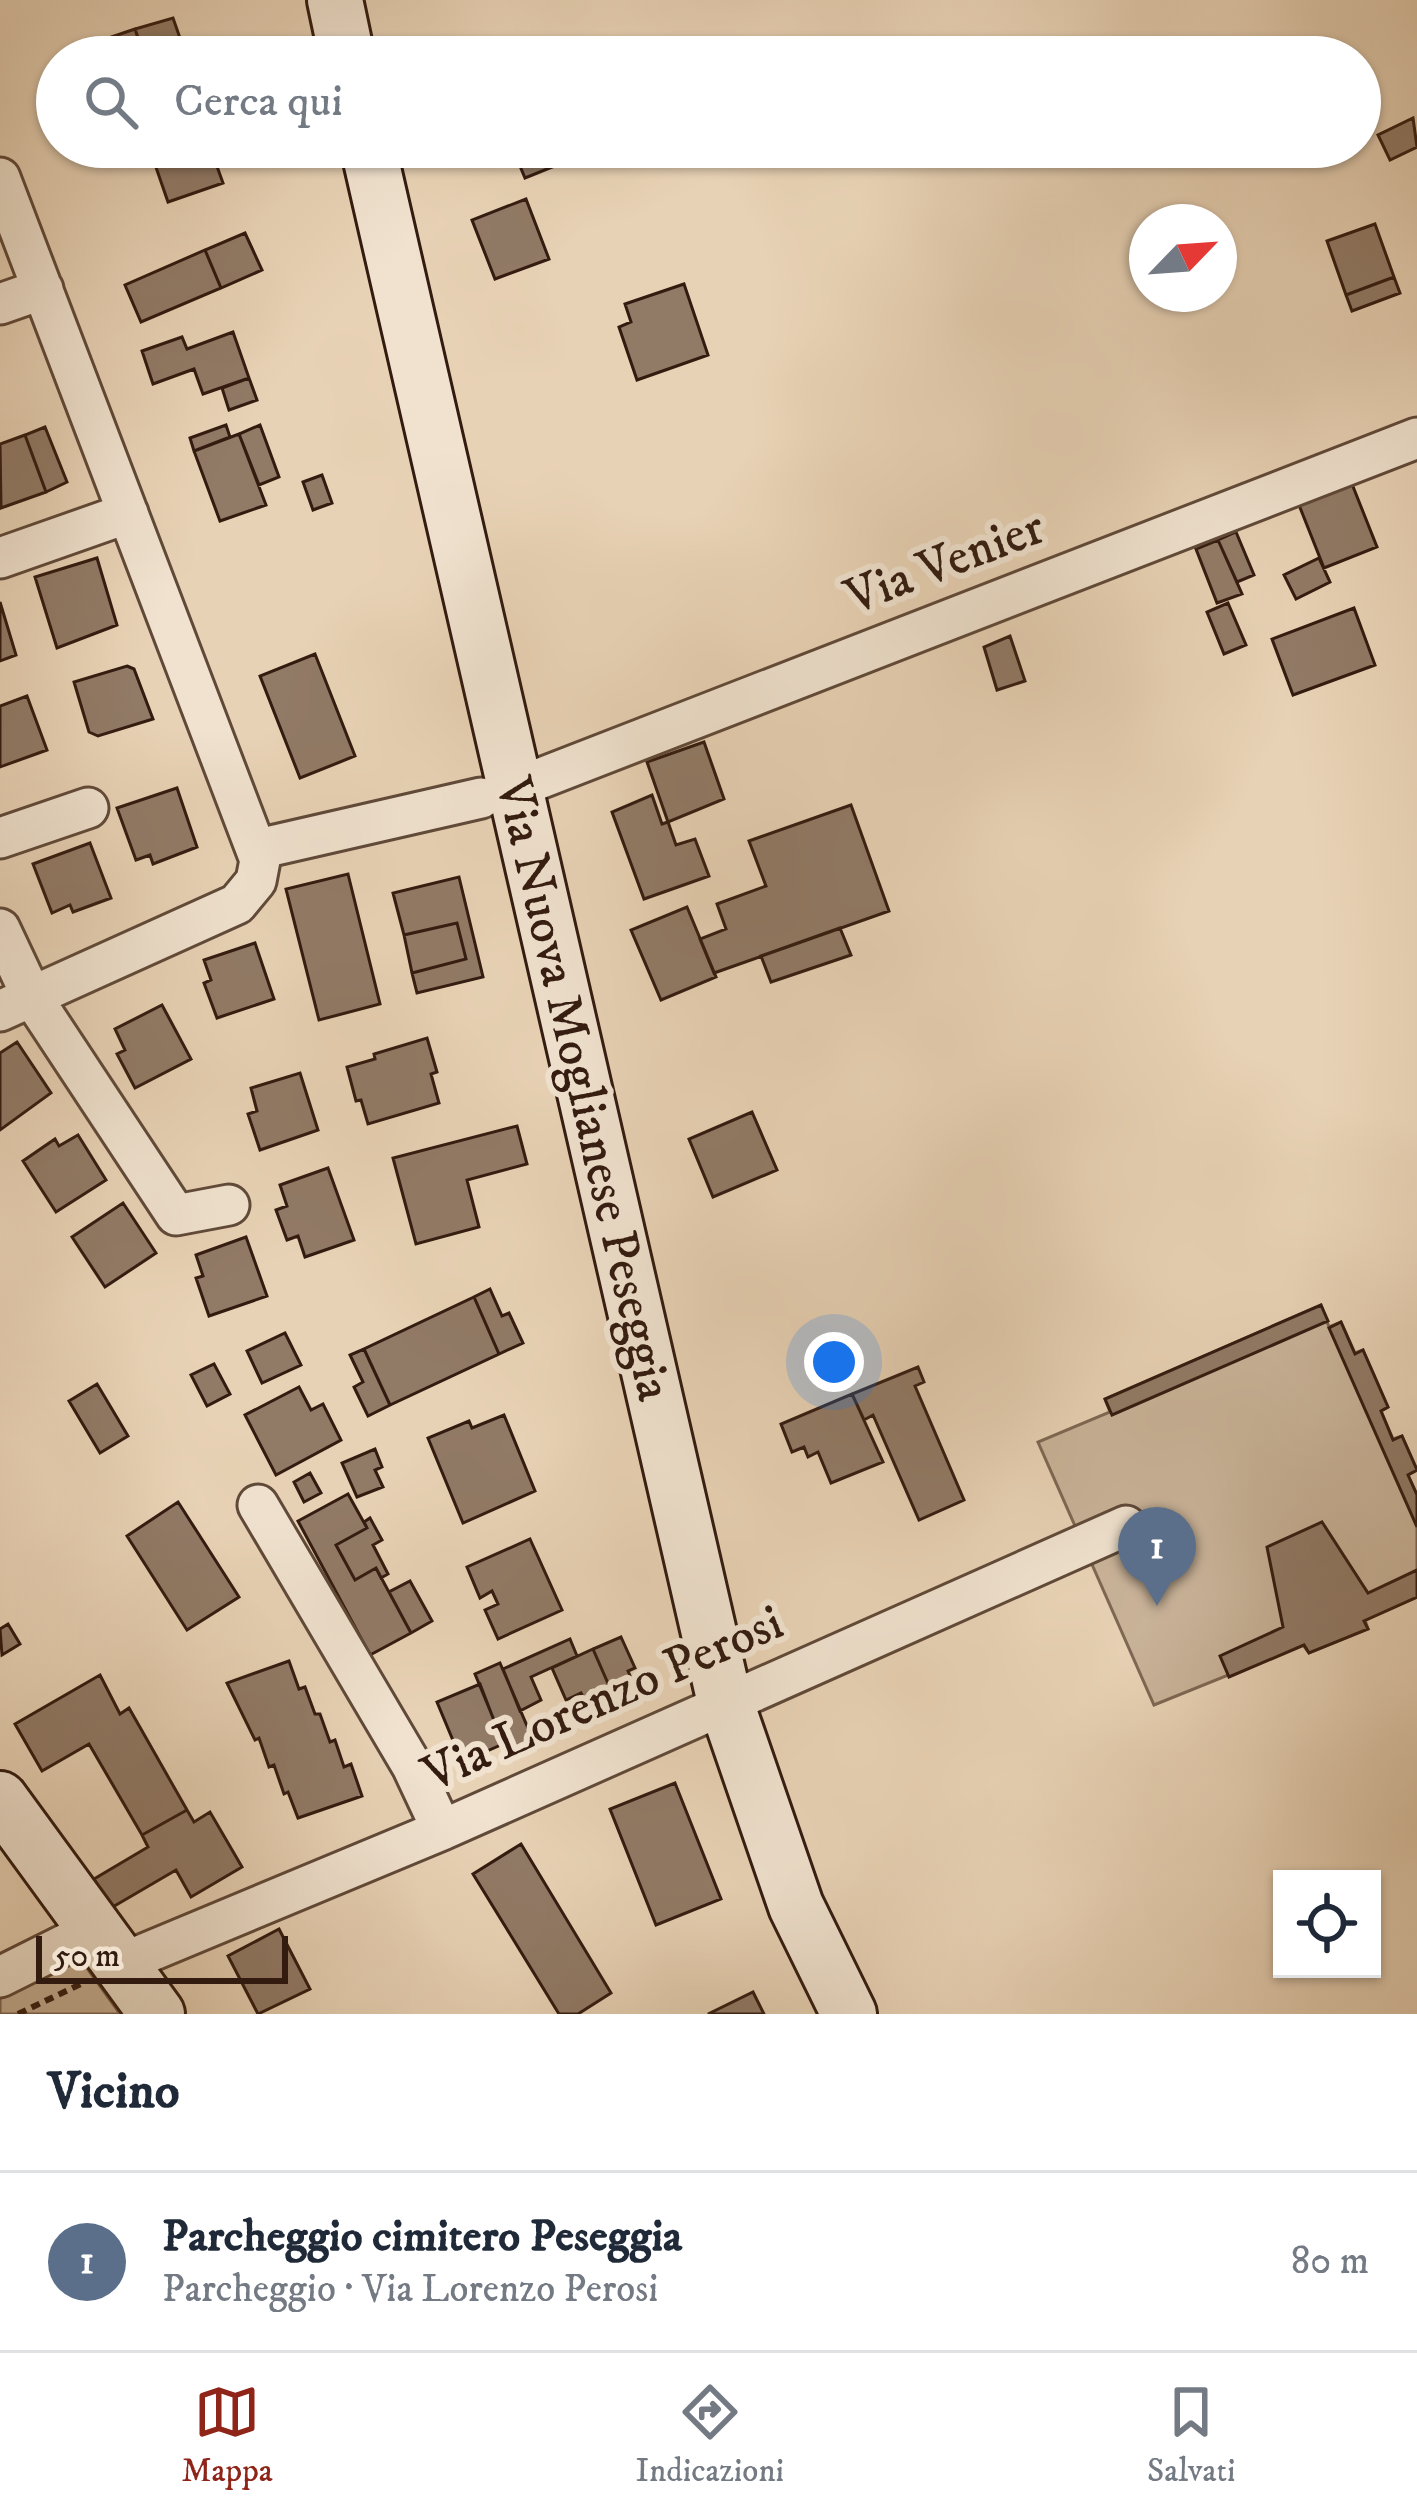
<!DOCTYPE html>
<html lang="it">
<meta charset="utf-8">
<style>
body{margin:0;font-family:"IM FELL DW Pica",serif;background:#f2f2f3;color:#1f2937}
.controls{position:absolute;right:36px;bottom:36px;display:grid;overflow:hidden;border-radius:0px;box-shadow:0 3px 9px #0004}
.controls button{width:108px;height:108px;display:grid;place-items:center;padding:0;border:0;border-bottom:3px solid #e0e1e3;background:#fff;color:#1f2937;font:60px sans-serif}
.compass{position:absolute;left:1129px;top:204px;width:108px;height:108px;border-radius:50%;background:#fff;box-shadow:0 3px 9px #0004;rotate:65deg}
.scale{position:absolute;left:36px;bottom:30px;width:252px;box-sizing:border-box;padding-left:12px;border:6px solid #331b10;border-top:0;font-size:33px;line-height:42px;white-space:nowrap;color:#331b10;-webkit-text-stroke:9px #f0e2cf;paint-order:stroke}
.you{position:absolute;left:834px;top:1362px;width:42px;height:42px;margin:-30px;border:9px solid #fff;border-radius:50%;background:#1a73e8;box-shadow:0 0 0 18px #1a73e833}
.badge{display:grid;place-items:center;width:78px;height:78px;border-radius:50%;background:#8f2418;color:#fff;font-size:39px;font-weight:700}
.pin{position:absolute;translate:-50% -99px;filter:drop-shadow(0 3px 6px #0008)}
.pin::after{content:'';position:absolute;top:63px;width:42px;height:36px;background:inherit;clip-path:polygon(0 0,100% 0,50% 100%)}
.list{margin:0;padding:0;list-style:none}
h2{display:flex;justify-content:space-between;align-items:center;height:156px;margin:0;padding:0 48px;font-size:51px}
h2 small{font-size:39px;font-weight:400;color:#747a83}
.list li{display:grid;grid-template-columns:78px 1fr auto;gap:36px;align-items:center;box-sizing:border-box;height:180px;padding:0 48px;border-top:3px solid #e0e1e3}
.list b{display:block;font-size:45px;white-space:nowrap}
.list p{margin:0;font-size:39px;white-space:nowrap;color:#747a83}
.list em{font-size:39px;font-style:normal;color:#747a83}
.icon{flex:none;width:66px;height:66px;fill:none;stroke:currentColor;stroke-width:2;stroke-linecap:round;stroke-linejoin:round}
.map{position:relative;flex:none;width:1417px;height:2014px;overflow:hidden}
.search{position:absolute;background:#fff;box-shadow:0 3px 9px #0004;left:36px;right:36px;top:36px;height:132px;display:flex;align-items:center;gap:30px;box-sizing:border-box;padding:0 42px;border-radius:66px;color:#747a83;font-size:45px}
.sheet{height:336px;background:#fff}
nav{display:flex;justify-content:space-around;align-items:center;box-sizing:border-box;height:168px;border-top:3px solid #e0e1e3;background:#fff;font-size:33px;color:#747a83}
nav a{display:grid;justify-items:center;gap:6px}
nav .on{color:#8f2418}
.map>svg:first-child{display:block}
</style>
<div class="map">
<svg width="1417" height="2014" viewBox="0 0 1417 2014">
<rect width="100%" height="100%" fill="#e8d2b5"/>
<filter id="stains"><feTurbulence type="fractalNoise" baseFrequency=".00167" numOctaves="4"/><feColorMatrix values="0 0 0 0 .2 0 0 0 0 .09 0 0 0 0 .02 0 0 0 .5 -.17"/></filter>
<radialGradient id="worn" r=".72"><stop offset=".6" stop-color="#630" stop-opacity="0"/><stop offset="1" stop-color="#630" stop-opacity=".3"/></radialGradient>
<path fill="#c9b399" stroke="#7e6754" stroke-width="3" d="M1321,1305L1329,1327L1341,1322L1355,1353L1363,1350L1388,1407L1381,1411L1393,1439L1402,1436L1417,1470L1408,1475L1417,1495V1597L1365,1620L1368,1629L1309,1653L1303,1645L1154,1705L1038,1442L1110,1412L1105,1399Z
M79,1957L120,2014H0V1998Z"/>
<path fill="#917a66" stroke="#331b10" stroke-width="3" d="M173,18L180,38L143,52L135,29Z
M135,29L144,57H85L82,47Z
M1413,118L1417,147L1390,160L1378,135Z
M149,147H210L223,183L168,202Z
M512,147H590L592,151L525,178Z
M526,199L549,259L495,279L472,220Z
M1375,224L1394,277L1346,295L1327,241Z
M245,233L262,270L221,288L205,250Z
M205,250L221,288L141,322L125,285Z
M1394,277L1400,293L1352,311L1346,295Z
M684,284L708,355L637,380L619,327L631,322L625,304Z
M233,332L249,378L203,394L194,369L153,384L142,351L182,337L187,349Z
M249,378L257,400L229,410L222,388Z
M226,425L230,437L194,451L190,438Z
M260,425L279,477L259,485L239,434Z
M45,427L67,482L46,492L25,435Z
M239,434L266,505L220,521L194,451Z
M25,435L46,492L1,508L0,444Z
M322,475L332,503L313,510L303,482Z
M1352,484L1377,547L1324,568L1299,505Z
M1236,532L1254,575L1237,582L1218,540Z
M1218,540L1242,594L1217,603L1196,549Z
M97,558L117,625L57,648L35,577Z
M1319,558L1330,582L1296,599L1284,575Z
M0,602L16,655L0,661Z
M1228,603L1246,645L1224,654L1207,612Z
M1354,608L1375,665L1293,695L1272,639Z
M1010,636L1025,681L997,690L984,647Z
M315,654L355,756L300,778L260,676Z
M127,666L134,669L153,719L98,736L89,732L74,682Z
M27,696L47,750L0,767V706Z
M704,742L724,799L668,822L647,762Z
M177,788L197,847L153,864L150,855L136,860L117,808Z
M652,795L662,824L668,822L676,845L695,839L709,876L644,899L612,812Z
M851,805L889,911L714,973L700,939L726,929L717,904L766,886L749,841Z
M90,843L111,898L73,912L70,905L52,913L33,864Z
M348,874L380,1004L319,1020L286,889Z
M459,877L483,977L417,993L412,973L466,959L457,923L404,935L393,893Z
M687,907L716,977L661,1000L631,930Z
M457,923L466,959L412,973L404,935Z
M840,928L851,955L771,982L761,956Z
M255,943L274,999L217,1018L204,983L211,980L204,960Z
M162,1005L191,1059L135,1088L117,1054L125,1050L115,1029Z
M427,1038L437,1072L431,1074L439,1103L368,1124L361,1100L356,1101L347,1067L375,1059L374,1054Z
M17,1042L51,1093L0,1130V1053Z
M300,1073L318,1130L260,1150L248,1114L257,1111L251,1088Z
M752,1112L777,1170L713,1197L689,1139Z
M517,1126L527,1164L467,1180L479,1227L416,1244L393,1158Z
M78,1135L106,1180L56,1212L23,1161L55,1139L59,1146Z
M328,1168L354,1240L305,1257L298,1236L287,1240L276,1210L287,1206L280,1185Z
M123,1203L156,1253L105,1287L72,1237Z
M246,1237L267,1296L209,1316L196,1278L203,1276L196,1255Z
M490,1289L502,1316L509,1313L523,1343L499,1354L474,1297Z
M474,1297L499,1354L390,1405L364,1349Z
M1321,1305L1328,1321L1112,1415L1105,1399Z
M1341,1322L1355,1354L1363,1350L1388,1407L1381,1411L1393,1440L1402,1436L1417,1470L1408,1475L1417,1495V1527L1329,1328Z
M285,1333L301,1365L262,1383L247,1351Z
M364,1349L390,1405L368,1416L354,1387L363,1382L350,1355Z
M214,1364L230,1394L207,1406L191,1375Z
M918,1367L924,1382L915,1386L964,1500L919,1520L873,1415L864,1420L852,1394Z
M97,1384L128,1436L100,1453L69,1401Z
M299,1387L311,1410L323,1404L341,1440L276,1475L245,1415Z
M852,1394L883,1462L831,1483L818,1452L808,1457L804,1447L792,1452L781,1424Z
M504,1415L535,1491L463,1523L428,1438L469,1421L472,1428Z
M375,1449L382,1467L375,1470L383,1487L357,1497L342,1463Z
M310,1473L321,1493L304,1502L294,1482Z
M348,1494L367,1528L336,1545L355,1580L376,1568L411,1633L370,1655L298,1521Z
M178,1502L239,1597L187,1630L127,1536Z
M370,1518L382,1540L373,1545L388,1574L381,1578L376,1568L355,1580L336,1545L367,1528L364,1522Z
M1322,1522L1368,1593L1417,1570V1597L1364,1621L1368,1629L1309,1653L1304,1645L1229,1677L1220,1656L1283,1627L1267,1547Z
M530,1539L562,1610L498,1639L485,1610L498,1604L492,1591L480,1598L467,1567Z
M410,1581L432,1621L411,1633L389,1592Z
M8,1624L20,1644L2,1655L0,1629Z
M621,1637L635,1668L628,1671L634,1685L587,1706L584,1699L610,1688L593,1649Z
M570,1639L577,1656L531,1677L541,1700L520,1711L503,1669Z
M593,1649L610,1688L584,1699L581,1693L566,1700L552,1668Z
M289,1661L299,1689L305,1687L315,1714H320L330,1742L335,1740L344,1767L351,1764L362,1796L298,1818L288,1792L284,1794L274,1765L269,1767L259,1738L255,1740L227,1683Z
M500,1663L537,1749L511,1761L475,1674Z
M100,1675L120,1714L129,1708L187,1810L142,1835L89,1744L42,1771L15,1724Z
M480,1684L503,1744L462,1762L437,1702Z
M675,1783L721,1899L656,1925L610,1809Z
M187,1810L194,1822L210,1812L242,1867L191,1897L176,1870L111,1908L94,1879L148,1847L142,1835Z
M521,1844L611,1993L578,2014H559L473,1874Z
M279,1929L310,1989L258,2014L228,1956Z
M753,1992L764,2014H708Z"/>
<g fill="none" stroke-linecap="round" stroke-linejoin="round">
<g stroke="#604939" stroke-width="45">
<path id="street" d="M0,178L260,860L256,881L237,904L0,1011
M0,304L43,289
M0,558L128,513
M513,789L1417,438
M0,838L88,808
M258,849L481,798
M0,929L32,997L176,1215L229,1205
M258,1505L412,1766L442,1830
M120,1964L442,1830L1126,1526
M0,1977L96,1929"/>
</g>
<g stroke="#331b10" stroke-width="60">
<path id="secondary" d="M335,0L347,57
M368,147L723,1694L796,1906L849,2014
M0,1799L157,2014"/>
</g>
<path stroke="#331b10" stroke-width="6" stroke-dasharray="9 6" stroke-linecap="butt" d="M18,2014L85,1982"/>
<use href="#street" stroke="#f0e2cf" stroke-width="39"/>
<use href="#secondary" stroke="#f0e2cf" stroke-width="54"/>
</g>
<g text-anchor="middle" dominant-baseline="central" stroke-width="12" stroke-linejoin="round" paint-order="stroke">
<g font-size="51" fill="#331b10" stroke="#f0e2cf">
<text transform="translate(945 563) rotate(-21)">Via Venier</text>
<text transform="translate(583 1089) rotate(77)">Via Nuova Moglianese Peseggia</text>
<text transform="translate(603 1699) rotate(-24)">Via Lorenzo Perosi</text>
</g>
</g>
<rect width="100%" height="100%" filter="url(#stains)"/>
<rect width="100%" height="100%" fill="url(#worn)"/>
</svg>
<div class="controls">
<button><svg class="icon" aria-label="locate" viewBox="0 0 24 24"><circle cx="12" cy="12" r="6"/><path d="M12 2v4M12 18v4M2 12h4M18 12h4"/></svg></button>
</div>
<svg class="compass" viewBox="-18 -18 36 36"><path d="M0-13l5 13h-10z" fill="#e53935"/><path d="M0 13l5-13h-10z" fill="#747a83"/></svg>
<div class="scale">50 m</div>
<div class="you"></div>
<div class="pin badge" style="left:1157px;top:1606px;background:#5c6f8a">1</div>
<div class="search"><svg class="icon" aria-label="search" viewBox="0 0 24 24"><circle cx="10" cy="10" r="6"/><path d="M15 15l6 6"/></svg>Cerca qui</div>
</div>
<section class="sheet">
<h2>Vicino<small></small></h2>
<ul class="list">
<li><span class="badge" style="background:#5c6f8a">1</span><div><b>Parcheggio cimitero Peseggia</b><p>Parcheggio · Via Lorenzo Perosi</p></div><em>80 m</em></li>
</ul>
</section>
<nav>
<a class="on"><svg class="icon" aria-label="map" viewBox="0 0 24 24"><path d="M3 6l6-2 6 2 6-2v14l-6 2-6-2-6 2zM9 4v14M15 6v14"/></svg>Mappa</a>
<a><svg class="icon" aria-label="directions" viewBox="0 0 24 24"><path d="M12 3l9 9-9 9-9-9zM9 14v-3h6M13 9l2 2-2 2"/></svg>Indicazioni</a>
<a><svg class="icon" aria-label="saved" viewBox="0 0 24 24"><path d="M7 4h10v16l-5-4-5 4z"/></svg>Salvati</a>
</nav>
